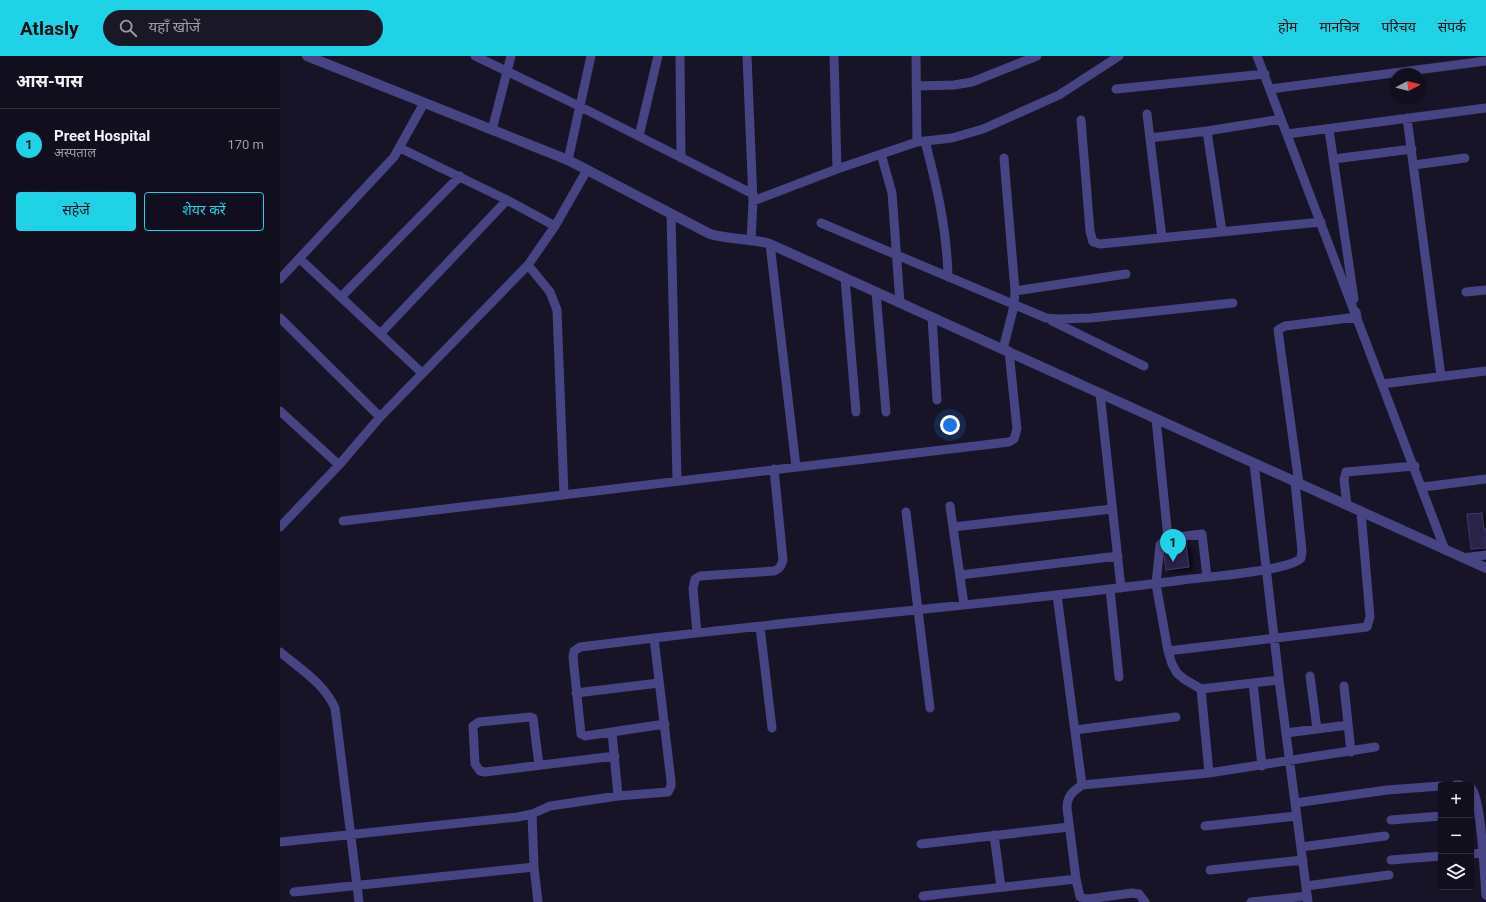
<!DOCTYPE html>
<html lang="hi">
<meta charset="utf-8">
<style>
body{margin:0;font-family:Roboto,"Noto Sans Devanagari",sans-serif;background:#1a1827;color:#f1f3f6}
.controls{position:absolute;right:12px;bottom:12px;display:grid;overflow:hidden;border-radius:4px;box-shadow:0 1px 3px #0004}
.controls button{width:36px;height:36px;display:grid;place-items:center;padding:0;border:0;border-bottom:1px solid #302f3c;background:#110f1e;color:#f1f3f6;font:20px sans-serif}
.compass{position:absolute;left:1110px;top:12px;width:36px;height:36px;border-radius:50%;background:#110f1e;box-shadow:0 1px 3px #0004;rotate:83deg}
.you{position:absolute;left:670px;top:369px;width:14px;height:14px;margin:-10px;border:3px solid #fff;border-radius:50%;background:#1a73e8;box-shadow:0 0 0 6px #1a73e833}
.badge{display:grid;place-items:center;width:26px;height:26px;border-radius:50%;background:#20d2e6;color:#111;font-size:13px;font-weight:700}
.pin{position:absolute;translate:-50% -33px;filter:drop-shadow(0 1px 2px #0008)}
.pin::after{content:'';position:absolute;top:21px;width:14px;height:12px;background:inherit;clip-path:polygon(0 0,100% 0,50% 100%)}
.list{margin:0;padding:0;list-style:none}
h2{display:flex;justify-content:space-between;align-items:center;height:52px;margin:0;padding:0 16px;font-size:17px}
h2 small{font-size:13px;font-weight:400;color:#9c9ca4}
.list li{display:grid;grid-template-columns:26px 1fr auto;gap:12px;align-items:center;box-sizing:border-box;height:72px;padding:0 16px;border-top:1px solid #302f3c}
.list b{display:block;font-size:15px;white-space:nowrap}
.list p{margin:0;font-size:13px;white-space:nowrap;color:#9c9ca4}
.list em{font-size:13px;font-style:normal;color:#9c9ca4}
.actions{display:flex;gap:8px;padding:12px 16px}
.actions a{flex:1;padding:9px 0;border:1px solid #20d2e6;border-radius:4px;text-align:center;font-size:14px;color:#20d2e6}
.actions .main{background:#20d2e6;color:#111}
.icon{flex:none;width:22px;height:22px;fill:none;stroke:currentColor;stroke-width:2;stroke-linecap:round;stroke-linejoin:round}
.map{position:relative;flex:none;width:1206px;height:846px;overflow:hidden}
header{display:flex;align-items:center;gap:24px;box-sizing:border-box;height:56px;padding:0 20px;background:#20d2e6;color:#111}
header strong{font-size:19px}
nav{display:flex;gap:22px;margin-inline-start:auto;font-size:14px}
.search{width:280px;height:36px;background:#1a1827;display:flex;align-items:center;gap:10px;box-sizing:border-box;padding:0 14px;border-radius:22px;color:#9c9ca4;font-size:15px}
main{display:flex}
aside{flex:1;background:#110f1e}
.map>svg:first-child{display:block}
</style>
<header>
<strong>Atlasly</strong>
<div class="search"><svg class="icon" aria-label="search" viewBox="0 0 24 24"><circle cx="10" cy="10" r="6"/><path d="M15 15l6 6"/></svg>यहाँ खोजें</div>
<nav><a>होम</a><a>मानचित्र</a><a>परिचय</a><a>संपर्क</a></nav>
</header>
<main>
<aside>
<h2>आस-पास<small></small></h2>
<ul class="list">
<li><span class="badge">1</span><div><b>Preet Hospital</b><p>अस्पताल</p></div><em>170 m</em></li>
</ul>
<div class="actions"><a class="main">सहेजें</a><a>शेयर करें</a></div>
</aside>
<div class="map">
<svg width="1206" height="846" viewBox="0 0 1206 846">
<defs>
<filter id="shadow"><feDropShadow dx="4.5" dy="2.5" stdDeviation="2" flood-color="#0009"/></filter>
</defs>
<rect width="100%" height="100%" fill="#171428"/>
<path fill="#292247" stroke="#423671" filter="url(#shadow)" d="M1202,457L1204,473H1206V492L1191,493L1187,458Z
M906,489L909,511L886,514L883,492Z"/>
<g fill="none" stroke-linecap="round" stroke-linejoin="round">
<path stroke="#464482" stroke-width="9" d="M195,0L299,50L473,138
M400,0L401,102
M467,0L473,145L471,185
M554,0L557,113
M636,0L637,86
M977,0L1165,494
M636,30L674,29L692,26L757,0
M836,33L985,18
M990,33L1206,5
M867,58L882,182
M1127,62L1161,320
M801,64L810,175L813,186L820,188L1041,166
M212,74L231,0
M1049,74L1074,243
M927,75L942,176
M1007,78L1206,52
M359,80L378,0
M870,82L927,75L1001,63
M645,85C657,131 667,174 668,221
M120,92L227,144L275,170
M601,98L612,137L620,247
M1054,103L1132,93
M288,104L311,0
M1134,109L1185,102
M473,145L557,113L637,86L672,82L703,73L779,39L839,0
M391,158L397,425
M541,167L766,262L778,263L811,262L953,247
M490,188L516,411
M20,203L142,317
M248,209L270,236L277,254L284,439
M565,222L576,356
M0,223L114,101L144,47
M735,235L846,218
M596,236L606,356
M1186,236L1206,234
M62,240L180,120
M652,261L657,344
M0,262L100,361
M772,265L864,310
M101,277L227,144
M723,293L734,250L735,235L724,102
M1102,328L1206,315
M820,337L841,532
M0,355L59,409
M876,363L888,482L922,478L927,521
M974,407L999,624L1028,846
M1019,428L998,274L1005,270L1077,261L1076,256
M1143,431L1206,423
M1067,449L1064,424L1066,416L1135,410
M670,450L684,549
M626,456L650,652
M63,465L729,386L734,383L737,373L729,295
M0,471L59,409L100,361L248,209L275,170L307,114
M673,471L832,453
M888,482L880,489L876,528L888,595L892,608L897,617L904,623L921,633
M1183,502L1206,499
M680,519L838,500
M830,533L839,621
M777,539L802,729
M480,571L492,672
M417,577L413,533L415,523L420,520L494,515C500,513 501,510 503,504L494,413
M888,595L1087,571L1090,561L1081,456
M0,596C20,613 44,627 55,652L79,846
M1030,620L1037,673
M973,627L982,710
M1064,630L1071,696
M296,637L379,627
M385,668L305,680L301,678L293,601L294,595L300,591L374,582C550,561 727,547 903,524C925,521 1010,515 1021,502L1022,495L1015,426
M795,674L896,661
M332,676L338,740
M1006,677L1068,669
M259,709L253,662L250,661L199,666L193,670L195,708L200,715L205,716L335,700
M929,717L921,633L999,624
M1176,729H1180
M1191,732C1202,743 1204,819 1206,839
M1015,747L1107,734L1161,730
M252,758L254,811L258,846
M1111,764L1161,760
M925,770L1016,760
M714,779L721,831
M0,786L238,761L252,758L270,750L338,740L388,736L391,730V725L374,582
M641,788L789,771
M1021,791L1105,780
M1191,798L1202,797
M1111,804L1161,800
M930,814L1023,804
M1026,830L1109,819
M14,836L254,811
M643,840L796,823
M865,846L859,838L852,837L808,843L800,841L796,823L787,752C787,740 792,736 802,729L929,717L1095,691
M971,846L1027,840"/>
<path stroke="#464482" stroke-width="10" d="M27,0L288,104L430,178C450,184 471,182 490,188L1206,512"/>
</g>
</svg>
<div class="controls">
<button>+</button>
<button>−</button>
<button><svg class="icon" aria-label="layers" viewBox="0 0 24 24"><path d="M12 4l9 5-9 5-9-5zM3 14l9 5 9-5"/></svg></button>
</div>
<svg class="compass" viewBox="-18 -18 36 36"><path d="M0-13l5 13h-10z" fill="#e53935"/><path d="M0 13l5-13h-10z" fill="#9c9ca4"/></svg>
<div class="you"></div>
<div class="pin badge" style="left:893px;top:506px">1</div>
</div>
</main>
